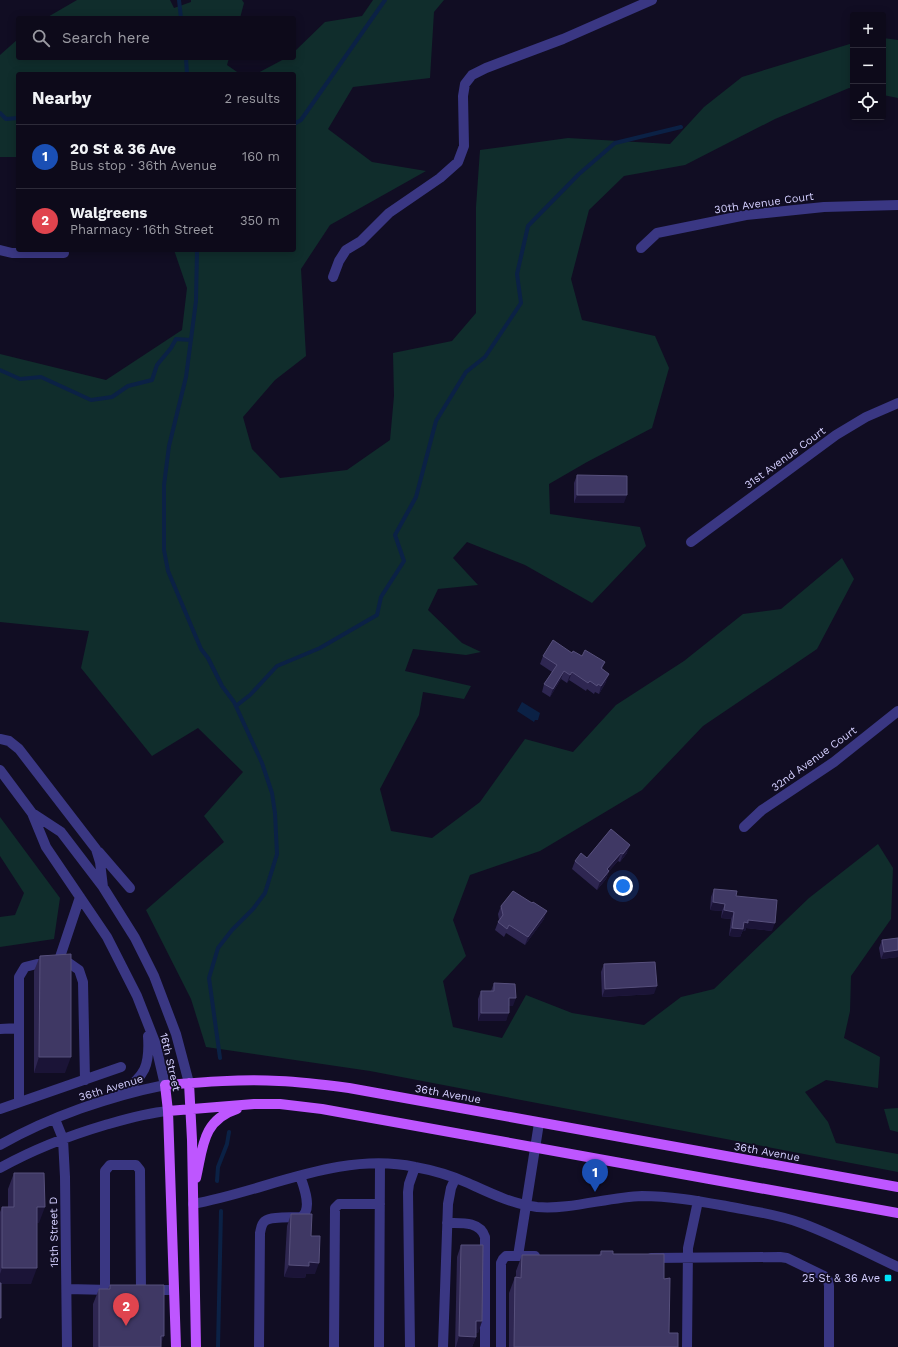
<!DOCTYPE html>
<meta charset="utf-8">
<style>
body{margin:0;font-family:"Work Sans",sans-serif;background:#1b1827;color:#f1f3f6}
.controls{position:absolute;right:12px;top:12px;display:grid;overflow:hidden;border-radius:4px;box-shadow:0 2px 10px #0003}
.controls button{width:36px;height:36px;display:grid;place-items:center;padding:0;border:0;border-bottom:1px solid #2d2b39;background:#0d0a1a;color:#f1f3f6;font:20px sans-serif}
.you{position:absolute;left:623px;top:886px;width:14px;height:14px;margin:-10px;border:3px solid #fff;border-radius:50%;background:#1a73e8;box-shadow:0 0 0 6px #1a73e833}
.badge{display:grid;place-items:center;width:26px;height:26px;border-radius:50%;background:#8c9099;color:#fff;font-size:13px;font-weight:700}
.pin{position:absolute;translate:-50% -33px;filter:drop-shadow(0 1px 2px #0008)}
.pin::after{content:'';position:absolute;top:21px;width:14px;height:12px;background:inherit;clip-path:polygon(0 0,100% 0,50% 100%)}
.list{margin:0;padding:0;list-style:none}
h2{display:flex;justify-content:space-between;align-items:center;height:52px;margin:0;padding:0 16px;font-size:17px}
h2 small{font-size:13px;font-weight:400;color:#9a9aa2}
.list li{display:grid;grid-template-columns:26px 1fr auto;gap:12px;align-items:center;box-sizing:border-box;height:64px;padding:0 16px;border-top:1px solid #2d2b39}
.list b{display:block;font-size:15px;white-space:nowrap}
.list p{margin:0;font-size:13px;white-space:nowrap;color:#9a9aa2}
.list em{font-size:13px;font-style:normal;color:#9a9aa2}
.icon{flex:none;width:22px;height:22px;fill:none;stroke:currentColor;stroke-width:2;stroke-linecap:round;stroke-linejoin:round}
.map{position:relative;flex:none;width:898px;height:1347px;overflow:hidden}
.search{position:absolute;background:#0d0a1a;box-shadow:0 2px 10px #0003;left:16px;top:16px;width:280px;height:44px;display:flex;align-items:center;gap:10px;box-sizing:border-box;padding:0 14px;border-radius:4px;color:#9a9aa2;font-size:15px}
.panel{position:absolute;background:#0d0a1a;box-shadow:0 2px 10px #0003;left:16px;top:72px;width:280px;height:180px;border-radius:4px}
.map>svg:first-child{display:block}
</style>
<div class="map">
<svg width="898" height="1347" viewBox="0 0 898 1347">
<rect width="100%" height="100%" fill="#110d23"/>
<path fill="#102d2c" d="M77,0H170L174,8L191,2V0H242L244,3L240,18H46Z
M373,0H444L434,12L430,78L353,87L328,129L372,162L426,171L330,225L301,269L306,356L275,380L243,417L252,449L280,478L347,470L390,440L394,396L393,353L452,341L476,313V207L480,150L568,138L670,144L704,107L742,77L853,43V89L849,88L775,119L685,165L624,176L589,210L571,279L582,320L655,336L669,368L652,428L587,462L549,484L550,514L640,527L646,546L592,603L525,565L467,542L453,558L478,585L438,589L428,610L462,643L481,652L466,655L413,649L405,671L471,686L464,699L423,692L419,715L380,789L391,831L432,838L480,802L525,739L573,752L616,705L684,661L743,614L781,609L842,558L854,579L817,649L703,726L642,790L540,851L470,875L453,920L466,956L443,981L453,1027L502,1038L526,995L572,1013L644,1025L681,997L714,989L809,898L878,844L893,868L891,919L851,976L850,1011L844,1038L880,1057L878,1088L826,1080L805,1092L828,1122L836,1143L898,1154V1172L370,1071L206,1047L191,999L146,910L224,842L204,816L243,772L198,728L152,756L81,668L89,631L0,622V354L106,380L182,330L187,288L174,250H294V74H256L286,58H294V52L325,22L362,16Z
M883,38L898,40V98L883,95Z
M18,39V58H229L227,65L240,74H18V157H0V55Z
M0,817L60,898L54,939L0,947V917L15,915L24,893L0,856Z
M898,1108V1132L890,1130L884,1109Z"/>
<path fill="#0b2145" d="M522,702L540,713L538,720H535L534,722L517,711Z"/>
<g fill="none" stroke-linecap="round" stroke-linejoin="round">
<path stroke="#0b2145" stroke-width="4" d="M179,0L181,18
M186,58L187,74
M0,113L6,119L18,118
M294,124L301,120L385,0
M197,250L196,301L186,377L169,446L164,485V550L168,571L201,649L208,658L222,686L234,702L262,763L272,793L275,813L277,854L265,893L253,909L232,930L218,948L209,978L220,1058
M0,370L20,379L41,377L91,400L112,397L128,386L152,380L157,365L171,348L176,339L191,340
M236,706L250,695L277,666L320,648L377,615L381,597L404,561L395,535L416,497L436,421L466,372L485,357L521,303L517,274L528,226L579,174L615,143L681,127
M217,1181L218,1167L227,1144L229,1132
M218,1347L221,1211"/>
<path stroke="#3a3783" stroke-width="10" d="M641,248L657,233L746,215L824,207L898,205
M0,250L12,253H64
M333,277L339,261L346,250L361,241L389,213L440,178L458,162L464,146L463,96L465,84L472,75L486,68L563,39L652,0
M691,542L836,435L866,417L898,403
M0,739L9,741L19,749L96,849L100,862L103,887
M0,770L32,813L46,847L107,937L137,996L155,1042L165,1085C110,1096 49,1117 0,1145
M32,813L61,832L103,887L135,938L154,976L176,1034L189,1083
M744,827L762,810L834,762L898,711
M99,852L130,888
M58,963L80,897
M0,1029L19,1028
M121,1093C145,1076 150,1066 148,1036
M19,1102V977L25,967L37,964L69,963L79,970L83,982L85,1080
M0,1109L121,1067
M55,1119L63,1139L65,1177L67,1347
M0,1168C34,1149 68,1136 105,1125C126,1119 146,1113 168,1111
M193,1204C266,1191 340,1151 415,1167C432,1170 452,1176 468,1183C490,1193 512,1204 537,1207C570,1210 608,1197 642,1196C671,1196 698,1201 726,1206C751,1211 777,1214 801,1223C834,1235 866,1252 898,1267
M447,1223C461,1223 480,1221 485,1237V1347
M518,1256L539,1123
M651,1258L780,1257L787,1258L824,1276L828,1280L829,1286V1347
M67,1289L111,1290
M105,1290V1171L110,1165H136L140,1170L141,1290
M151,1290H173
M259,1347L260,1233C261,1229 261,1224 265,1221C271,1216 293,1218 301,1217C313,1210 304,1187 300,1176
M334,1347L335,1208L339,1204H380
M379,1347L380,1164
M410,1347L408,1192L409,1184L415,1167
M443,1347L448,1204L451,1188L455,1179
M501,1347V1263L503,1259L506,1256H535
M687,1347L688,1248L698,1201"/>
<path stroke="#be56ff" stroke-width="10" d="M189,1083L192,1140L196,1347
M168,1111L254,1104H280L322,1109L898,1213
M196,1178C203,1148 202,1120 237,1109
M176,1347L168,1111L165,1085C203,1082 241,1079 279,1081C302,1082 326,1085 349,1088L898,1187"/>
</g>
<path fill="#2e2651" d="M577,475L624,503H574V483Z
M572,653L582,656L605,662L602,669L606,682L599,694L595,692L594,694L587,689L586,691L569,680L567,683L561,679L550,697L542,692L544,684L552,672L540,664L543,656Z
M611,829L627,853L620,862L618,861L609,871L606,879L597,890L572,869L575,861L587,858Z
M714,889L736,896L772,931L746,928L745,931L743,930L740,937L729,936L731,919L721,918L722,911L710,910L711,897Z
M501,906L544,919L525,945L506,933L504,937L495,930L498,922L499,920L498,914Z
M898,938V957L881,959L879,948L882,940Z
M40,956L65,1073H34V971Z
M604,964L654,994L602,997L601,972Z
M494,983L513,1006H509L506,1021H478V999L481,991H491Z
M14,1173L39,1223H37L31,1284H1L0,1320V1212L2,1207H8V1189Z
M291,1214L311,1236L315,1274H306L305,1278L284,1277L287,1226Z
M461,1245L482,1321L478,1333H476V1337L472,1347H455L457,1257Z
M601,1251L613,1254L664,1279L669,1333L678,1347H509V1293L515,1277H516V1271L522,1255H599Z
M110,1285L161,1344V1347H93V1304L99,1289H108Z"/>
<path fill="#1b1437" d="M577,495H627L624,503H574Z
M564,671L561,679L550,697L553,689Z
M572,672L569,680L567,683L570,675Z
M609,674L606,682L599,694L601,686Z
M630,845L627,853L620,862L623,854Z
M621,853L618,861L609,871L606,879L597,890L600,882L607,869Z
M713,902L725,904L722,911L710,910Z
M724,910L734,912L731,919L721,918Z
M547,911L544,919L525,945L528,937Z
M748,920L775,923L772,931L746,928L745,931L743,930L740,937L729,936L732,928Z
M898,950V957L881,959L884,952Z
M657,986L654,994L602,997L605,989Z
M509,998H516L513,1006H506Z
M481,1013H509L506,1021H478Z
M39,1057H71L65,1073H34Z
M37,1207H45L39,1223H31Z
M309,1262L319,1263L315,1274H306L305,1278L284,1277L289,1265Z
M2,1268H37L31,1284H0V1274Z
M476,1321H482L478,1333H472Z
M161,1336H164L160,1347Z
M459,1336L476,1337L472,1347H456Z"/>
<path fill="#3f3864" stroke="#57507c" d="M577,475L627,476V495H577Z
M553,640L572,653L573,651L582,656L585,650L605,662L601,668L609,674L601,686L598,684L597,686L590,681L588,683L572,672L570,675L564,671L553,689L544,684L557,665L543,656Z
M611,829L630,845L623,854L621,853L607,869L609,871L600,882L575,861L581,853L587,858Z
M714,889L737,891L736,896L777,900L775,923L748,920V923L744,922L743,929L732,928L734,912L724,910L725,904L713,902Z
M513,891L532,903L533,902L547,911L528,937L509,925L507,929L498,922L503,915L501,906Z
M898,938V950L884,952L882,940Z
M71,954V1057H39L40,956Z
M655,962L657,986L605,989L604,964Z
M494,983L515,984L516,998H509V1013H481V991H494Z
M14,1173H44L45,1207H37V1268H2V1207H14Z
M291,1214H312L311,1236H320L319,1263L309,1262V1266L289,1265Z
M461,1245H483L482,1321H476V1337L459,1336Z
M601,1251H613V1254H664V1279L670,1278L669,1333H678V1347H514L515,1277L521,1278L522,1255H601Z
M0,1283H1V1318H0Z
M110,1285H164V1336H161V1347H99V1289H110Z"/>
<rect fill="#00e4fa" stroke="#110d23" stroke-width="1.5" x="884" y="1274" width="8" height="8" rx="2"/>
<g text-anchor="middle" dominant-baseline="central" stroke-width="3.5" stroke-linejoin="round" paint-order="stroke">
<g font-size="11" fill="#d4cfff" stroke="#110d23">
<text transform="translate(764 203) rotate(-8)">30th Avenue Court</text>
<text transform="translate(785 458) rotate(-36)">31st Avenue Court</text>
<text transform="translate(814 759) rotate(-36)">32nd Avenue Court</text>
<text transform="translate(170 1062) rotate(77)">16th Street</text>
<text transform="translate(111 1088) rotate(-17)">36th Avenue</text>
<text transform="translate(448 1094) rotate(10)">36th Avenue</text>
<text transform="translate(767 1152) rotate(10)">36th Avenue</text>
<text transform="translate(54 1232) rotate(-91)">15th Street D</text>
</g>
<g font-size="11" fill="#d4cfff" stroke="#110d23" text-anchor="end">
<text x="880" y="1278">25 St &amp; 36 Ave</text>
</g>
</g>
</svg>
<div class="controls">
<button>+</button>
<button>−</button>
<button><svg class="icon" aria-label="locate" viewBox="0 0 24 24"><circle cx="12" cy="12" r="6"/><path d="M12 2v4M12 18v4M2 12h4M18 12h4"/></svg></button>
</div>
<div class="you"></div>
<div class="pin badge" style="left:595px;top:1192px;background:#1a4fb4">1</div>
<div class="pin badge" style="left:126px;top:1326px;background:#e0444e">2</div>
<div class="search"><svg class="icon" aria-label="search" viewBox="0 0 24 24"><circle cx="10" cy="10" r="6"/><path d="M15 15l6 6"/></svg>Search here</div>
<section class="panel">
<h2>Nearby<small>2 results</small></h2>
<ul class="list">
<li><span class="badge" style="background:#1a4fb4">1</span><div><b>20 St &amp; 36 Ave</b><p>Bus stop · 36th Avenue</p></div><em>160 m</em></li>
<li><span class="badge" style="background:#e0444e">2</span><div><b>Walgreens</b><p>Pharmacy · 16th Street</p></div><em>350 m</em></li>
</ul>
</section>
</div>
